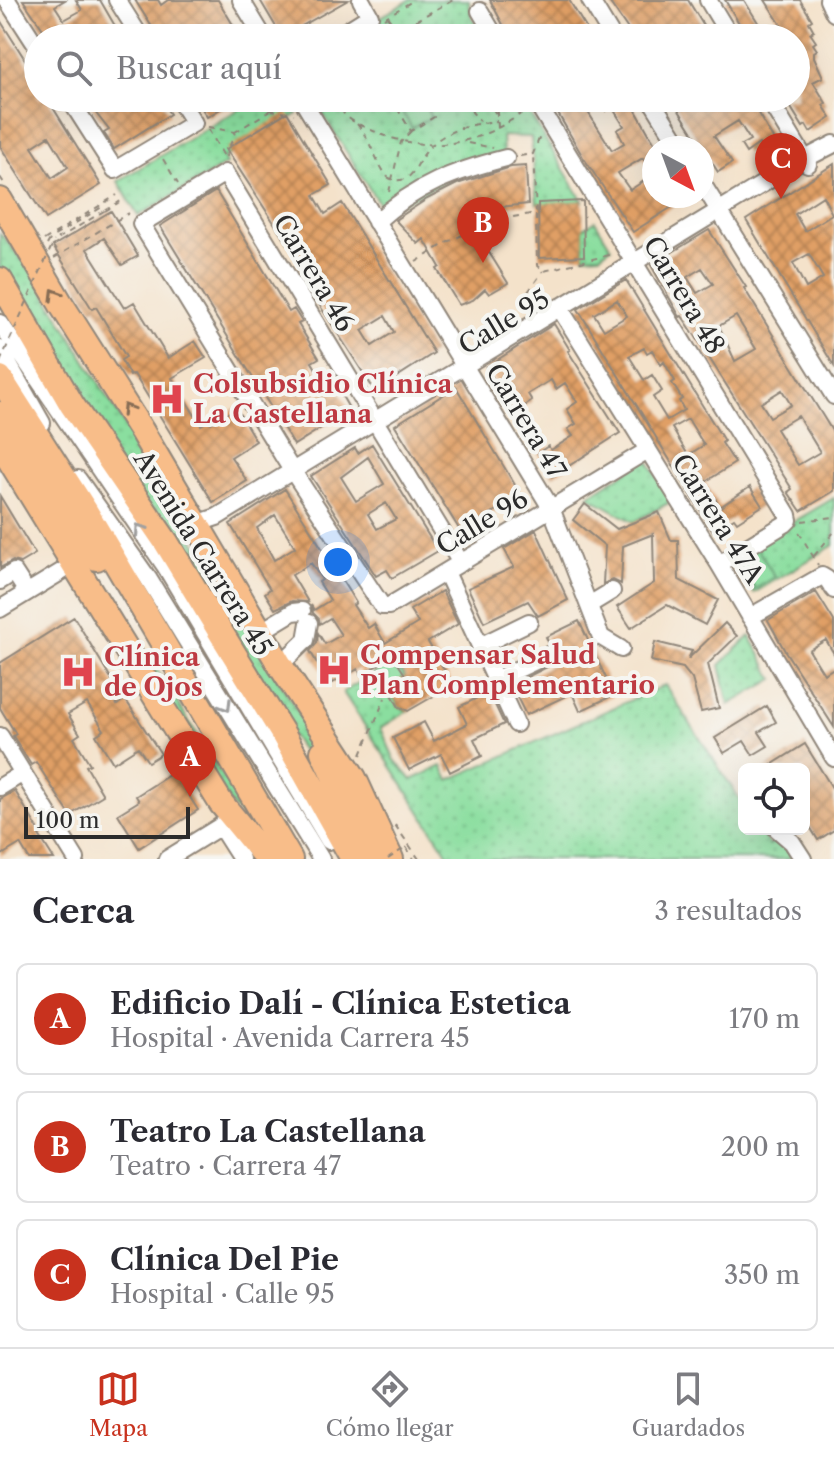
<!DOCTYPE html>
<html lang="es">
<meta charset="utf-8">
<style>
body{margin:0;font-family:"Libre Caslon Text",serif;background:#f2f2f3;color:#2b2b33}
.controls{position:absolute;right:24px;bottom:24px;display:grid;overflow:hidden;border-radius:12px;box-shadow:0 8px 32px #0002}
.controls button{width:72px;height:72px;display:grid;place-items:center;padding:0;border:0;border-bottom:2px solid #e1e1e2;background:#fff;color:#2b2b33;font:40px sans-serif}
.compass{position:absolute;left:642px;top:136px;width:72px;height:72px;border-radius:50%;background:#fff;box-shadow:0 8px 32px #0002;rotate:139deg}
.scale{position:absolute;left:24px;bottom:20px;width:166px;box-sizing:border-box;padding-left:8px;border:4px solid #2b2b2b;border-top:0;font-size:22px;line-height:28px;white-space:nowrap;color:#2b2b2b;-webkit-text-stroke:6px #f6f6f2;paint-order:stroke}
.you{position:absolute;left:338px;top:562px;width:28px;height:28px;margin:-20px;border:6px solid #fff;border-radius:50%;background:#1a73e8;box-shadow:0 0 0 12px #1a73e833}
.badge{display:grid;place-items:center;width:52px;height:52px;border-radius:50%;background:#c8321e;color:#fff;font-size:26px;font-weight:700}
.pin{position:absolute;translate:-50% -66px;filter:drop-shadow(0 2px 4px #0008)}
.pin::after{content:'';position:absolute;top:42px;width:28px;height:24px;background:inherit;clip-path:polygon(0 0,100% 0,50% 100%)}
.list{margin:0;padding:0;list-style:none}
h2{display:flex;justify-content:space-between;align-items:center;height:104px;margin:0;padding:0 32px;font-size:34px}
h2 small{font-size:26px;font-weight:400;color:#7c7c81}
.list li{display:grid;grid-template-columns:52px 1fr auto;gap:24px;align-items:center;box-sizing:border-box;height:112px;margin:0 16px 16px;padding:0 16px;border:2px solid #e1e1e2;border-radius:12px}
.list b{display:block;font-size:30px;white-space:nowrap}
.list p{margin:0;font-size:26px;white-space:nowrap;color:#7c7c81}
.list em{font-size:26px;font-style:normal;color:#7c7c81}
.icon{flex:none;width:44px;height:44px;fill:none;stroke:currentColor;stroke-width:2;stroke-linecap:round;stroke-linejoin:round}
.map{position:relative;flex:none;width:834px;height:859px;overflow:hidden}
.search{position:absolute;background:#fff;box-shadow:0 8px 32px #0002;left:24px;right:24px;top:24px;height:88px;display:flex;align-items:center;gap:20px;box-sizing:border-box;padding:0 28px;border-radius:44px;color:#7c7c81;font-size:30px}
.sheet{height:488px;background:#fff}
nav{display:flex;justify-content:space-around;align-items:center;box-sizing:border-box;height:112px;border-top:2px solid #e1e1e2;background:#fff;font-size:22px;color:#7c7c81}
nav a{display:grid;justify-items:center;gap:4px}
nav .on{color:#c8321e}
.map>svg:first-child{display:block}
</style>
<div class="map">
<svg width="834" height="859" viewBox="0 0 834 859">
<defs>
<pattern id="grass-dots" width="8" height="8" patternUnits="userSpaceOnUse" patternTransform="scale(2)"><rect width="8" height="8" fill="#8ade9f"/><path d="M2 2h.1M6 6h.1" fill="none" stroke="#77bf89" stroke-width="1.8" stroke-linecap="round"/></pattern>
<pattern id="building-cross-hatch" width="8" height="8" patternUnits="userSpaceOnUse" patternTransform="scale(2)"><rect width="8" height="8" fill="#e09f65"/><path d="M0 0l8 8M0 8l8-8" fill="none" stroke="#b68253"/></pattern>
</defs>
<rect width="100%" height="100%" fill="#f6f6f2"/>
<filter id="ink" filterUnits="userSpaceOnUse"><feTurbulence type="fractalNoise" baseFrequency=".0125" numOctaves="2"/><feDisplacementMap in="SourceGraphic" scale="16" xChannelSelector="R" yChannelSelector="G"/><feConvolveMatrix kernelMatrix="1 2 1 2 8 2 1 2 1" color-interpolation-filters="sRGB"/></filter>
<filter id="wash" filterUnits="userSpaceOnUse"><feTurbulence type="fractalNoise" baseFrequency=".006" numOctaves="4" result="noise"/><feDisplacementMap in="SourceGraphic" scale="32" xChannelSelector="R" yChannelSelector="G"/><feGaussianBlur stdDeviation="1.8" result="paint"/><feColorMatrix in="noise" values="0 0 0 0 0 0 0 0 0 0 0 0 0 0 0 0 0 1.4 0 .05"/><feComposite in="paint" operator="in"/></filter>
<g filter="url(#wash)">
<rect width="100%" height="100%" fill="#f4e2ca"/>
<path fill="url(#grass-dots)" stroke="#5a8465" stroke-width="2" d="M410,0H469L471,16L484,38H345Z
M258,98H289L298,114L223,158L226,164L138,216L118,181Z
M313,98H520L583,201L537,204L531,137L502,136L503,153L384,212Z
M595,221L611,247L600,255L584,256L583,228Z
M0,233L29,267L304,722L353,831L67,383L0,269Z
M647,459L672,501L634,522L588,496Z
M834,498V545L754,593L732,558Z
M123,616L221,773L282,859L233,807L146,668Z
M750,636L774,679L729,705L720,665Z
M395,661L405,677L388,687L399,707L408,711L381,728L394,759L412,780L442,766L449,780L665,685L744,806V829H759L769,845L780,838L793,856L787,859H451L343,692Z"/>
<path fill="#8ade9f" stroke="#5a8465" stroke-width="2" d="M394,98H420L431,117L412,128Z
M755,545L775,577L755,589L735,558Z"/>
<g id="blocks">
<path fill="url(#building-cross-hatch)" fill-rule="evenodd" d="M23,0H65L55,6L64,20L82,10L76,0H100L122,38H100L93,25L71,38H49Z
M135,0H158L161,5L168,0H218L241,38H159Z
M260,0H348L282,37Z
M490,0H569L592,38H510Z
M608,0H688L711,38H634Z
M725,0H744L767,37L783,28L765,0H800L812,20L809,22L814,31L810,33L816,42L813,44L817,50L814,52V57L823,77L813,82L826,103L823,105L831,118L810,132L806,125L803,127L785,98H796V38H748Z
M0,20L38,80V98H47L101,185L46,219L0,146ZM49,136L68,167L52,178L32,147Z
M84,98H159L170,114L114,149L104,133L109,130Z
M196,98H238L207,117Z
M549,98H579L612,150L624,143L617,130L624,126L612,107L606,111L599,98H629L657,148H654V196H689L633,232L583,157ZM643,158L653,175L630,190L618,173Z
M671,98H749L776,144L764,151L759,144L746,153L741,145L750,140L738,121L714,136L732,163L718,172Z
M287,112L331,185L314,195L325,214L342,203L434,353L375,391L302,278L308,275L226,149ZM385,316L394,332L372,346L362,330Z
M834,164V366L746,220ZM823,196L832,214L805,231L795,214ZM809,254L823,278L806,288L793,263Z
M526,166L528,204L498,207L499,210L469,220L508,283L489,294L485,289L473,300L459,305L437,269L440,267L424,239L418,244L395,220L427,199L457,184L511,167Z
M216,191L289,312L294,309L302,322L298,324L319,358L312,362L324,382L331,377L350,410L294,445L160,226Z
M583,201L584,256L539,258L538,203Z
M111,211L138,256L122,265L104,238L87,249L124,308L134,302L168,358L195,341L206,358L172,378L201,425L209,420L211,423L236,408L256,441L231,457L247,481L213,502L134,374L130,376L121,360L126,357L96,307L92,309L53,246Z
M709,230L746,287L744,288L834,434V491L801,511L788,492L792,489L696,337L682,316L680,317L651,265ZM702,268L713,284L697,293L687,277ZM736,316L756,349L735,361L719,326ZM782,390L791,405L770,417L761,403ZM798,416L820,452L798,465L776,429Z
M626,280L724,441L722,443L735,463L705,482L720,507L750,487L762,506L737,522L734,518L713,531L578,309ZM617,300L627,316L604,330L594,314ZM644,348L647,353L652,350L661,365L664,362L675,381L672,383L682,399L679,401L684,410L667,420L653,397L662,391L652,375L644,380L629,356ZM688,419L704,445L688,455L672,428Z
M554,324L570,350L568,351L620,433L553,476L538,453L548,446L551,450L573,436L568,429L576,424L567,409L577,402L565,383L556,389L551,380L528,394L532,401L522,408L537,432L529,437L486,367Z
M456,387L521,495L461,532L395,425Z
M372,444L438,551L392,578L387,570L376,576L311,476L355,448L358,453ZM368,457L384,484L356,501L341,477ZM386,503L396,519L377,529L368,514Z
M285,489L356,603L353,605L368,628L374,624L385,643L418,623L410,610L442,591L458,624L428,642L453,685L408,711L399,707L388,687L406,676L393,656L361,675L358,669L333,683L326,671L323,673L310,651L317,643L318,633L325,644L341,635L330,618L320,624L319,619L313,613L311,605L314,610L330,600L319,582L322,580L311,563L292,575L308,602L292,601L275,609L265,593L270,589L230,524ZM275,515L295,547L274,560L257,528Z
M0,496L35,554L20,563L13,561L0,568Z
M585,504L617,529L659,512L671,540H678L679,580L718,600L705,625L667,605L631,628L617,607L654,583L653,534L623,546L621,584L613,580L603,584L605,546L573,520Z
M536,530L568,600L538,616L528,601L484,622L468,588L514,567L504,549Z
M816,592L834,621V654L826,640L809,650L824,674L834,668V727L785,651L768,620Z
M74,617L115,685L107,690L117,705L125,699L161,754L148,762L138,747L113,763L96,735L104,730L87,703L68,714L80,734L74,738L90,764L86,766L103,795L70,815L36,762L31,765L13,736L16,734L0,708V663Z
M579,621L614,695L580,711L572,693L526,715L511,685L557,662L558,651L549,644L546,637Z
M725,623L737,636L708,664L719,708L701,712L692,679L683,668L651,661L655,642L692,651L688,659Z
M489,692L504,724L474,739L482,756L450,772L441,754L409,770L393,738L424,722L434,741L467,724L459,707Z
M767,706L776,722L759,732L768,746L753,755L744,741L724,753L715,738Z
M805,744L834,791V830L818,840L804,817V769H765Z
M174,772L198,810L139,848L118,814L139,801L136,796Z
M15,791L41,834L39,835L54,859H29L20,844L0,856V799Z"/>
</g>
</g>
<g filter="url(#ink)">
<use href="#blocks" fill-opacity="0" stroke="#90867a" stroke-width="2"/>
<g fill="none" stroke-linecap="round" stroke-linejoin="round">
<g stroke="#90867a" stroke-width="20">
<path id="minor" d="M7,0L38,48
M117,0L141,38
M241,0L264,38
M590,0L613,38
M708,0L731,38
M828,0L834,13
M480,11L496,38
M335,38L370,16L361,0
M69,98L115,170L194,123L178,98
M301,98L551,508L601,637L621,649
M534,98L788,515L789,520L785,524L719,564
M650,98L681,148
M768,98L808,164
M702,183L834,396
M376,222C416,185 455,171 506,158
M559,307L719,564L834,758
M0,323L165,566L329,841
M0,349L42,423
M78,479L148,578L321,859
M196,524L217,517L710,216L797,163L834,144
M461,563L225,173L141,224L288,464L382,606H389L648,450
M446,572L516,724
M0,581L14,572L27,592
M589,605L612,591
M0,609L74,564
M750,617L822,576L827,579L834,590
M260,632L293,612L302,611
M480,646L529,622
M280,665L306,640L309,623
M495,680L548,655
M0,736L76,859
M0,787L23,773
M220,826L241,859
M777,829L792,842L803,859
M167,859L232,819"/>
</g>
<g stroke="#90867a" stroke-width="28">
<path id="highway" d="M0,200L61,304L141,430L280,665L354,778L391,859
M0,280L72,405L166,542L221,633L283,734L353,859
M0,378L86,512L290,859
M0,414L97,558
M0,444L221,803L267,859
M323,752L372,859"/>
</g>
<path stroke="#90867a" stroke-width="2" stroke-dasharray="6 6" stroke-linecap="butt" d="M387,16L403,38
M384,18L414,0
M384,38L453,0
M427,38H438
M276,98L271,110L294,114
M337,98C341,104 340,110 345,115C353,123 367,128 378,133C431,155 481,144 526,110
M391,98L411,131L434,117L423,98
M468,98L472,112L480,121
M486,98L496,114
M496,98L498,128
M357,124C369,137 380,171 389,178C395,181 401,181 407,178C415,173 419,160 425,153C441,130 471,124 497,121
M208,127L235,132L225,159
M208,129L225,158
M235,132L271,110
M468,143L493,148
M520,156L533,154L540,136
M163,159L178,184
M0,177L4,183
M389,192L401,142L411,131
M105,211L121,201
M536,215L537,265L544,271L613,254
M44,240L117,195
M47,245L51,238L102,207L104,211L54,241
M54,258L129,213
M416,262L446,243L491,221L536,213L533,154
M528,292L543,271
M802,521L834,517
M799,532L818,565
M814,556L834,532
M361,755L385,698
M395,825L419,859
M406,847L414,859"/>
<use href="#minor" stroke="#fff" stroke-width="16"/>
<use href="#highway" stroke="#f8bd89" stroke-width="24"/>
<path stroke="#90867a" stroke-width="2" stroke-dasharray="6 6" stroke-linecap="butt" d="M0,362L54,241
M388,859L406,847"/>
</g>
<defs><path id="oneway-chevron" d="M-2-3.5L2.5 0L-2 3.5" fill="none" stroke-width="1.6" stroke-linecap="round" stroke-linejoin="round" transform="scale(2)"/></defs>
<g stroke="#876d55">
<use href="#oneway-chevron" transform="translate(55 294) rotate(-121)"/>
<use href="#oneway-chevron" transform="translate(127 409) rotate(-122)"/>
</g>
<g stroke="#a0a0a0">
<use href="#oneway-chevron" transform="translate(140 529) rotate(-125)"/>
<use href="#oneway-chevron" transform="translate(226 706) rotate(59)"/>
</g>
</g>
<defs>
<g id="hospital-bare" transform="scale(2.76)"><path d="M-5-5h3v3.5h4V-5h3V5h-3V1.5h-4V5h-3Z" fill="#e0444e" stroke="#f6f6f2" stroke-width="2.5" paint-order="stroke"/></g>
</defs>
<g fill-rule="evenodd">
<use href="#hospital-bare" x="167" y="399"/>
<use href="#hospital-bare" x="334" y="670"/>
<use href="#hospital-bare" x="78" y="672"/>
</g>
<g text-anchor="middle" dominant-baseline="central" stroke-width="8" stroke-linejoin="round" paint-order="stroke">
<g font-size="26" fill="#2b2b2b" stroke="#f6f6f2">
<text transform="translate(314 273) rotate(59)">Carrera 46</text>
<text transform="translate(684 295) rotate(59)">Carrera 48</text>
<text transform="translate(504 322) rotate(-31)">Calle 95</text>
<text transform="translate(526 421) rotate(59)">Carrera 47</text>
<text transform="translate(718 519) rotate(58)">Carrera 47A</text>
<text transform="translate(482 522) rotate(-31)">Calle 96</text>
<text transform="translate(203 553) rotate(58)">Avenida Carrera 45</text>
</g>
<g font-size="26" font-weight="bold" fill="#be3a42" stroke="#f6f6f2" text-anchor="start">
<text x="193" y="384">Colsubsidio Clínica<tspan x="193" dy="30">La Castellana</tspan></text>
<text x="360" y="655">Compensar Salud<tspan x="360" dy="30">Plan Complementario</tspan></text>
<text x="104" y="657">Clínica<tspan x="104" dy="30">de Ojos</tspan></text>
</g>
</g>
</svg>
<div class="controls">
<button><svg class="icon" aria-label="locate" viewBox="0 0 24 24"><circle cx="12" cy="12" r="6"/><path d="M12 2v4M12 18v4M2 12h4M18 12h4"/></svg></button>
</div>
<svg class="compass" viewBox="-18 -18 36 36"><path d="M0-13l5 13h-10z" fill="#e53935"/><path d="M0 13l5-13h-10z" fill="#7c7c81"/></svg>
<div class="scale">100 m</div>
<div class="you"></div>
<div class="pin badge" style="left:190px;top:797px">A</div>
<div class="pin badge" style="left:483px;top:263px">B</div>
<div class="pin badge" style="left:781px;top:199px">C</div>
<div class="search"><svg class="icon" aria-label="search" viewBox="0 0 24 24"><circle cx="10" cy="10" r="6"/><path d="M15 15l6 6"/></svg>Buscar aquí</div>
</div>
<section class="sheet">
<h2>Cerca<small>3 resultados</small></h2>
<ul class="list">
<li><span class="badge">A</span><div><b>Edificio Dalí - Clínica Estetica</b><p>Hospital · Avenida Carrera 45</p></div><em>170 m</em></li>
<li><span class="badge">B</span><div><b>Teatro La Castellana</b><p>Teatro · Carrera 47</p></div><em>200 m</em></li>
<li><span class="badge">C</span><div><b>Clínica Del Pie</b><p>Hospital · Calle 95</p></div><em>350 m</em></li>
</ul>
</section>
<nav>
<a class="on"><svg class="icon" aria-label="map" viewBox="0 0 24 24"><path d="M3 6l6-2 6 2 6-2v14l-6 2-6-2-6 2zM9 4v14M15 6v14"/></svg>Mapa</a>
<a><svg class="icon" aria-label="directions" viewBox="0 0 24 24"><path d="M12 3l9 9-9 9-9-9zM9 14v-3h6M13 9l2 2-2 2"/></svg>Cómo llegar</a>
<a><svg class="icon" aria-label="saved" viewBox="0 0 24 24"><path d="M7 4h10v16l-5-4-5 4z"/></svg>Guardados</a>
</nav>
